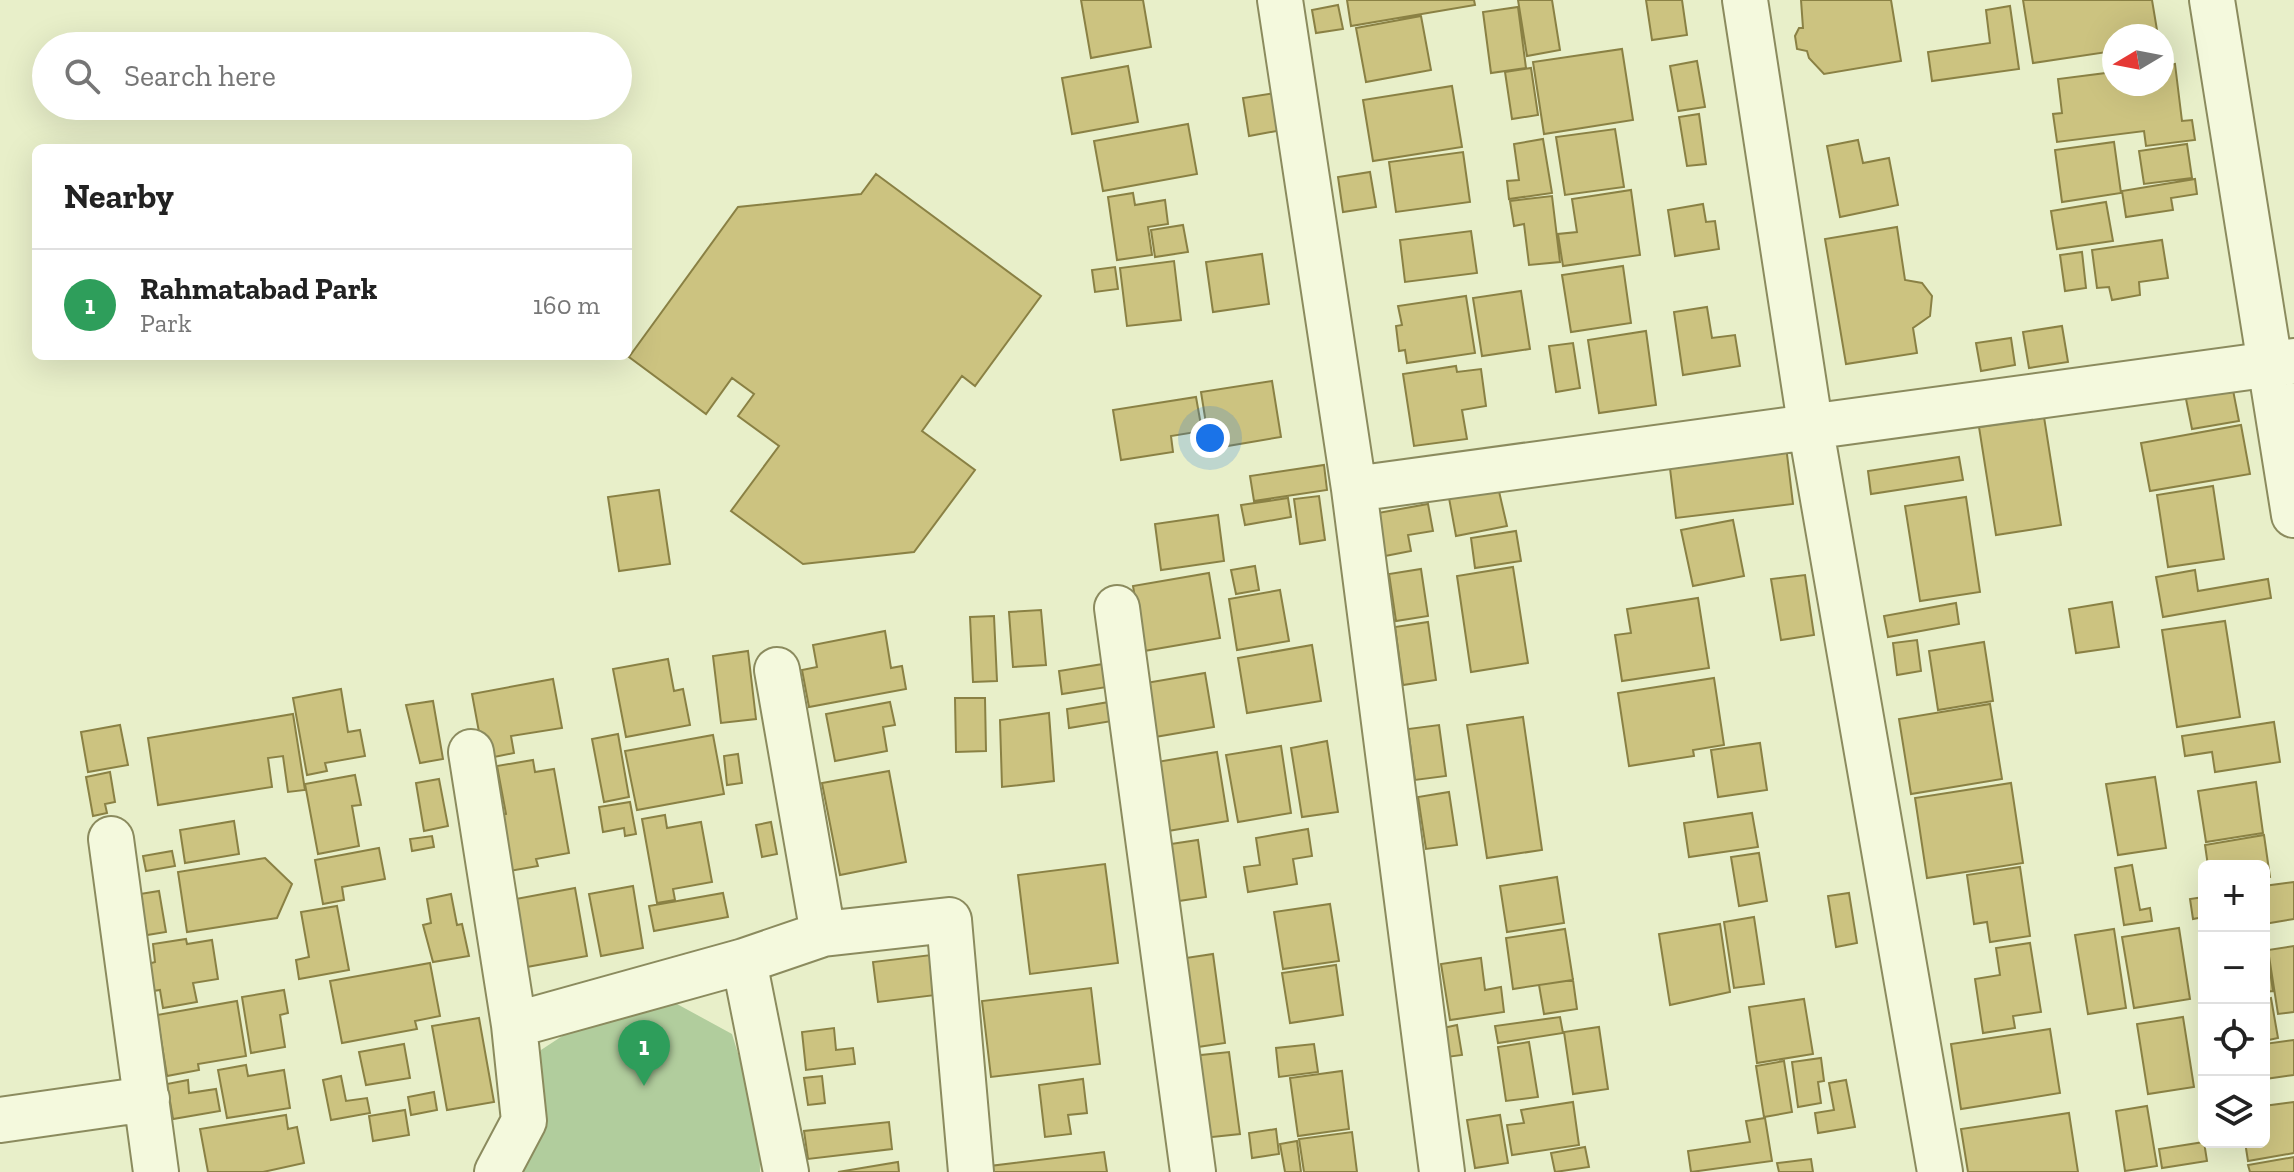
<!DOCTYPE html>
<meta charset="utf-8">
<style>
body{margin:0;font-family:"Zilla Slab",serif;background:#f6f6f6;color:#222}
.controls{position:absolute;right:24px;bottom:24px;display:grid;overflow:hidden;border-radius:12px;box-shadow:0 8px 32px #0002}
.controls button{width:72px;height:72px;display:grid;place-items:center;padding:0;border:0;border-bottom:2px solid #e0e0e0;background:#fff;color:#222;font:40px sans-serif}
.compass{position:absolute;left:2102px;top:24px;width:72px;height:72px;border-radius:50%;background:#fff;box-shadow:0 8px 32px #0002;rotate:260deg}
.you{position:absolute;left:1210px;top:438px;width:28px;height:28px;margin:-20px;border:6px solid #fff;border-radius:50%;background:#1a73e8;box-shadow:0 0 0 12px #1a73e833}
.badge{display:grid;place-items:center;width:52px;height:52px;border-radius:50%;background:#7c3aed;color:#fff;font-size:26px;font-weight:700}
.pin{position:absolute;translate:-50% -66px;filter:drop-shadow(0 2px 4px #0008)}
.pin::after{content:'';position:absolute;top:42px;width:28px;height:24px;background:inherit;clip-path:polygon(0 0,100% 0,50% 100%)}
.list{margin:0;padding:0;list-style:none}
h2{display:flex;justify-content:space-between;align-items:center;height:104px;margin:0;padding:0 32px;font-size:34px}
h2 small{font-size:26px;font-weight:400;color:#767676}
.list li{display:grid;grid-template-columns:52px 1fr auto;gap:24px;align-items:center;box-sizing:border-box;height:112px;padding:0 32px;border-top:2px solid #e0e0e0}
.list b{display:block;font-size:30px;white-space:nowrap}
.list p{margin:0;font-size:26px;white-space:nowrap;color:#767676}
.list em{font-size:26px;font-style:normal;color:#767676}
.icon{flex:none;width:44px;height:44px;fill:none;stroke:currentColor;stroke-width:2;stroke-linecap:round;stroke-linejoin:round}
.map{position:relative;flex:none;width:2294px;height:1172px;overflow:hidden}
.search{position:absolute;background:#fff;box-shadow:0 8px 32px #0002;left:32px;top:32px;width:600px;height:88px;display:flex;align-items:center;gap:20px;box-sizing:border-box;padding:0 28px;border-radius:44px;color:#767676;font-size:30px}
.panel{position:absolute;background:#fff;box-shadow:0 8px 32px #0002;left:32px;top:144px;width:600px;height:216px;border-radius:12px}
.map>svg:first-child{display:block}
</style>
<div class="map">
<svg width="2294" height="1172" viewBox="0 0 2294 1172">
<rect width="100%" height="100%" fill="#e8efc9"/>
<path fill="#b1cd9d" d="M677,1004L732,1034L759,1122L760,1172H512L536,1125L541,1050L579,1025Z"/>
<path fill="#ccc380" stroke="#8a8144" stroke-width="2" d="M1081,0H1143L1151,47L1091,58Z
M1347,0H1474L1475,5L1351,26Z
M1518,0H1552L1560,50L1527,56Z
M1646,0H1682L1687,35L1652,40Z
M1801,0H1891L1901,61L1824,74L1809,58L1807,51L1797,49L1795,36L1799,28H1803Z
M2023,0H2152L2158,36H2114V51L2033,63Z
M1338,5L1343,29L1316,33L1312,10Z
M2010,6L2019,69L1932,81L1928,52L1990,43L1986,10Z
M1518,7L1526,68L1491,73L1483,12Z
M1421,16L1431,70L1366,82L1356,28Z
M1622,49L1633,120L1544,134L1533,62Z
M1697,61L1705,107L1678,111L1670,66Z
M2175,64L2182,121L2192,120L2195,140L2146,146L2144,131L2057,142L2053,114L2062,113L2058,79L2114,72V84H2162V66Z
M1128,66L1138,122L1072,134L1062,78Z
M1531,68L1538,115L1512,119L1505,72Z
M1452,86L1462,147L1373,161L1363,100Z
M1275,93L1282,130L1249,136L1243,98Z
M1699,114L1706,164L1687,166L1679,117Z
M1188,124L1197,174L1103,191L1094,141Z
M1615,129L1624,187L1565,195L1556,137Z
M1543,139L1552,193L1509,199L1507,181L1519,180L1514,144Z
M1858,140L1863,163L1889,158L1898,205L1840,217L1827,146Z
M2114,142L2121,193L2062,202L2055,150Z
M2187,144L2192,178L2144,184L2139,151Z
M1463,152L1470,202L1396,212L1389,162Z
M1370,172L1376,207L1343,212L1338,177Z
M876,174L1041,296L975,386L962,376L922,431L975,470L914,552L803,564L731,511L779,446L738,416L754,394L732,378L706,414L629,357L738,207L861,194Z
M2195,179L2197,194L2171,198L2173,210L2126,217L2122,191Z
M1631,190L1640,255L1563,266L1558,234L1577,232L1572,199Z
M1133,193L1135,205L1165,200L1168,224L1148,227L1152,255L1117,260L1108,197Z
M1552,196L1560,262L1529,265L1524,224L1514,226L1510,201Z
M2106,202L2113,241L2057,249L2051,211Z
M1703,204L1706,222L1715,221L1719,249L1675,256L1668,210Z
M1183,225L1188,252L1155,257L1151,230Z
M1897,227L1905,280L1922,283L1932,296L1930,316L1913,328L1917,353L1846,364L1825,239Z
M1471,231L1477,273L1405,282L1400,240Z
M2162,240L2168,278L2139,282L2140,295L2112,300L2109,287L2097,288L2092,250Z
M2082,252L2086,288L2065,291L2060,255Z
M1262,254L1269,304L1213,312L1206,262Z
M1174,261L1181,320L1127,326L1120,268Z
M1623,266L1631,323L1571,332L1562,275Z
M1115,267L1118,289L1095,292L1092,270Z
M1521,291L1530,349L1482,356L1473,298Z
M1466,296L1475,353L1407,363L1405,350L1399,351L1396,326L1402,325L1398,306Z
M1707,307L1712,338L1735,335L1740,366L1683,375L1674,312Z
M2062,326L2068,362L2029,368L2023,332Z
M1646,331L1656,405L1599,413L1588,340Z
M2011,338L2015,365L1981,371L1976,343Z
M1573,343L1580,388L1556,392L1549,346Z
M1456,366L1457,372L1481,369L1486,406L1462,410L1467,439L1414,446L1403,374Z
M1272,381L1281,437L1210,449L1201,392Z
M2232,385L2239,421L2192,429L2185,394Z
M1196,397L1202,431L1171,436L1173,452L1121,460L1113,410Z
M2044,417L2061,525L1996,535L1979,427Z
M2241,425L2250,474L2150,491L2141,443Z
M1786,446L1793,504L1676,518L1669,460Z
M1959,457L1963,480L1871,494L1868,471Z
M1324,465L1327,490L1254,501L1250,476Z
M2213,486L2224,559L2168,567L2157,495Z
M1498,487L1507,526L1456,536L1449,498Z
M659,490L670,564L619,571L608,497Z
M1319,496L1325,540L1300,544L1294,499Z
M1966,497L1980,592L1920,601L1905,506Z
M1288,498L1291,517L1245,525L1241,505Z
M1428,504L1433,531L1408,535L1411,551L1385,556L1378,513Z
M1218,515L1224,561L1161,570L1155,524Z
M1733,520L1744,576L1693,586L1681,530Z
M1516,531L1521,561L1475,568L1471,538Z
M1255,566L1259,590L1236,594L1231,570Z
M1513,567L1528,663L1471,672L1457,576Z
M1421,569L1428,616L1396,621L1389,574Z
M2195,570L2198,591L2268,579L2271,598L2163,617L2156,577Z
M1209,573L1220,638L1144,651L1133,586Z
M1805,575L1814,635L1781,640L1771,579Z
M1280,590L1289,641L1237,650L1229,599Z
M1698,598L1709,668L1622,681L1615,635L1631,633L1627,609Z
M2112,602L2119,647L2076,653L2069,609Z
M1956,603L1959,624L1888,637L1884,616Z
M1041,610L1046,665L1013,667L1009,612Z
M994,616L997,681L973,682L970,617Z
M2225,621L2240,717L2177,727L2162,630Z
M1428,622L1436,680L1403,685L1395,627Z
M885,631L891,668L902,666L906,689L809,707L802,670L817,667L813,645Z
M1917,640L1921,671L1897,675L1893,643Z
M1984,642L1993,701L1938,710L1929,651Z
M1312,645L1321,701L1247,713L1238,658Z
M748,651L756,719L721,723L713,656Z
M668,659L674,691L683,689L690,725L626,737L613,669Z
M1103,664L1107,687L1062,694L1059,671Z
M1205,673L1214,727L1149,738L1140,684Z
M1714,678L1724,745L1693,750L1694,756L1629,766L1618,693Z
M553,679L562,728L511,736L514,753L484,759L472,694Z
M341,689L348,732L360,730L365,756L325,763L327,771L307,775L293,698Z
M955,698H985L986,751L956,752Z
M433,701L443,759L420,763L406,705Z
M890,702L895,725L883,727L887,751L835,761L826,714Z
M1109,702L1112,721L1069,728L1067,709Z
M1990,704L2002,779L1911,794L1899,719Z
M1049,713L1054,781L1002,787L1000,720Z
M293,714L305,790L288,792L283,756L268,758L272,787L158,805L148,738Z
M1523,717L1542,850L1487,858L1467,725Z
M2274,722L2280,762L2215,772L2212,752L2185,756L2182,736Z
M120,725L128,765L88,772L81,732Z
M1439,725L1446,776L1415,780L1408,729Z
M618,734L629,797L604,802L592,739Z
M713,735L724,794L637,810L625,751Z
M1327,741L1338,812L1302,817L1291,748Z
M1760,743L1767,790L1718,797L1711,750Z
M1281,746L1291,813L1238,822L1226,755Z
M1217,752L1228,821L1156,833L1145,764Z
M738,754L742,783L727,785L724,756Z
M533,760L535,772L554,769L569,853L536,859L538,866L504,872L495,816L506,814L497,766Z
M889,771L906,862L840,875L822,783Z
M110,772L115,802L105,804L107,813L93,816L86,777Z
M355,775L361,805L352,806L359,846L318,854L305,784Z
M2155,777L2166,848L2118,855L2106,784Z
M439,779L448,826L424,831L416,783Z
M2256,782L2263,833L2206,842L2198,791Z
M2011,783L2023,863L1927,878L1915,798Z
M1449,792L1457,845L1426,849L1418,797Z
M630,802L636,834L625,836L624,828L603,832L599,807Z
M1752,813L1758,847L1689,857L1684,823Z
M665,815L667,828L701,822L712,882L673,889L675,900L657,903L642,819Z
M234,821L239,854L185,863L180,830Z
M771,822L777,854L762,857L756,825Z
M1308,829L1312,856L1293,859L1297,884L1248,892L1244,867L1260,865L1256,838Z
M2264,835L2270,877L2264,878V866H2208L2205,845Z
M432,836L434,847L412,851L410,839Z
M1198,840L1206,897L1172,902L1164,845Z
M379,848L385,879L342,887L344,900L323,904L315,860Z
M172,851L175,866L146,871L143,856Z
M1759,853L1767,901L1739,906L1731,857Z
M265,858L292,884L277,918L187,932L178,872Z
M1105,864L1118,963L1030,974L1018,875Z
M2132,865L2140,910L2150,908L2152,921L2124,925L2115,868Z
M2020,867L2030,936L1990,942L1987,922L1974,924L1967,875Z
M1557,877L1564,923L1507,932L1500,886Z
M2294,882V919L2264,924V886Z
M633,886L643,948L601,956L589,894Z
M575,888L587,956L516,969L500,902Z
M159,891L166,932L147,935L140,894Z
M723,893L728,917L654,931L649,906Z
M1849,893L1857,943L1836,947L1828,896Z
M451,894L457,925L462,924L469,956L433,962L423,925L431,923L427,899Z
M2204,897V917L2193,919L2190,899Z
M1330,904L1339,961L1283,969L1274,912Z
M337,906L349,970L299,979L296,960L309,957L301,912Z
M1754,917L1764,984L1734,988L1724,922Z
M1720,924L1730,992L1670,1005L1659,934Z
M2179,928L2190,999L2134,1008L2122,937Z
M1565,929L1573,980L1513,989L1506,938Z
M2114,929L2126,1008L2088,1014L2075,935Z
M186,939L187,944L212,940L218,979L193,983L197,1002L163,1008L160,990L153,991L148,964L155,962L153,944Z
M2030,943L2041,1012L2013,1016L2015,1028L1983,1033L1975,979L2000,975L1996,948Z
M2266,944L2273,991L2264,992V945Z
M2294,946V1012L2278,1014L2268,950Z
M1213,954L1225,1043L1191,1048L1179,959Z
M931,955L936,995L878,1002L873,962Z
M1481,958L1485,990L1501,987L1504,1012L1450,1020L1441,964Z
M430,963L440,1016L415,1021L417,1029L342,1043L330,981Z
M1336,965L1343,1015L1290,1023L1282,973Z
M1573,980L1577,1009L1544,1014L1539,985Z
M1091,988L1100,1064L991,1077L982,1001Z
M284,990L288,1013L280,1015L285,1047L251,1053L242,997Z
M2271,998L2278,1038L2264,1041V1000Z
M1804,999L1813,1054L1757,1063L1749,1007Z
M237,1001L246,1056L198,1064L199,1070L167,1076L157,1015Z
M1560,1017L1563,1033L1498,1043L1495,1026Z
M2183,1017L2194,1087L2148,1094L2137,1024Z
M479,1018L494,1102L447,1110L432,1026Z
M1457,1025L1462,1055L1447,1057L1443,1028Z
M1599,1027L1608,1089L1573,1094L1564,1032Z
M834,1028L836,1050L853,1048L855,1064L806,1070L802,1032Z
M2050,1029L2060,1093L1961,1109L1951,1044Z
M2294,1040V1075L2265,1079L2264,1044Z
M1529,1042L1538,1097L1506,1101L1498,1047Z
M404,1044L410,1078L366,1085L359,1052Z
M1314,1044L1318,1072L1279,1077L1276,1048Z
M1229,1052L1240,1134L1203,1138L1192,1056Z
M1821,1058L1824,1081L1818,1082L1821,1103L1798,1107L1792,1062Z
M1784,1061L1792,1112L1764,1117L1756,1066Z
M246,1065L248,1076L284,1070L290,1108L227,1118L218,1070Z
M1342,1071L1349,1129L1298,1136L1290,1078Z
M341,1076L346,1101L367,1098L370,1113L331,1120L323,1080Z
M822,1076L825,1103L808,1105L804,1078Z
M1083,1079L1087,1113L1068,1115L1071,1134L1045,1137L1039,1085Z
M188,1080L189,1093L216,1089L220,1111L173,1119L167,1084Z
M1846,1080L1855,1127L1818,1133L1815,1113L1834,1110L1829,1083Z
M434,1092L437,1110L411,1115L408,1097Z
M1573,1102L1579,1145L1512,1155L1507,1125L1524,1123L1521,1110Z
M2294,1102V1153L2248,1161L2245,1142H2264V1106Z
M2147,1106L2157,1166L2125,1171L2116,1111Z
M405,1110L409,1135L373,1141L369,1116Z
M2069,1113L2078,1172H1968L1961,1129Z
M286,1115L288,1129L297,1127L304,1163L263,1172H208L200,1129Z
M1500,1115L1508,1163L1475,1168L1467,1120Z
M1765,1118L1772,1161L1691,1172L1688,1151L1750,1142L1746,1121Z
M889,1122L892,1149L808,1159L804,1131Z
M1276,1129L1279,1154L1252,1158L1249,1133Z
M1352,1132L1357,1172H1304L1299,1139Z
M1297,1141L1301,1172H1285L1280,1144Z
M2204,1142L2207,1161L2162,1168L2159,1149Z
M1585,1147L1589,1167L1555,1172L1551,1153Z
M1104,1152L1107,1172H990V1166Z
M2294,1157V1172H2250L2248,1165Z
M1811,1159L1813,1172H1779L1777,1163Z
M898,1162L899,1172H838Z"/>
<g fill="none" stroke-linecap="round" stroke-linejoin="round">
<g stroke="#8b8b5e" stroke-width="48">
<path id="minor" d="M1280,0L1354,489L1442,1172
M1745,0L1811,430L1940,1172
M2212,0L2294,515
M1354,489L2294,361
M1117,608L1193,1172
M777,670L823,934
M471,752L514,1025L524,1121L497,1172
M111,839L156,1172
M744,961L786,1172
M514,1025L744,961L823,934L949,920L971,1172
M0,1120L147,1099"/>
</g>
<use href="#minor" stroke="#f4f9dd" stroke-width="44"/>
</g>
</svg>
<div class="controls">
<button>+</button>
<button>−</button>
<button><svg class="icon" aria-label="locate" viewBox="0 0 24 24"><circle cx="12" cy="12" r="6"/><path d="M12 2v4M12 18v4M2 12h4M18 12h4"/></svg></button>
<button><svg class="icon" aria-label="layers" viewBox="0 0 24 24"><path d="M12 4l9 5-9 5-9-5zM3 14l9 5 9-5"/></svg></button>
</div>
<svg class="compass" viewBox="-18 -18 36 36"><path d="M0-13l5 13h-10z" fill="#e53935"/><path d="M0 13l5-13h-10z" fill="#767676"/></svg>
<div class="you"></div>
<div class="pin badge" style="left:644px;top:1086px;background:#2e9e5b">1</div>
<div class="search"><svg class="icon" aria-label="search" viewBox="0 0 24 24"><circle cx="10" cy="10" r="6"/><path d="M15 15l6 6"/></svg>Search here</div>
<section class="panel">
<h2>Nearby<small></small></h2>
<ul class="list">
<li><span class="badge" style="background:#2e9e5b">1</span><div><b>Rahmatabad Park</b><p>Park</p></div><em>160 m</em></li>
</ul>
</section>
</div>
